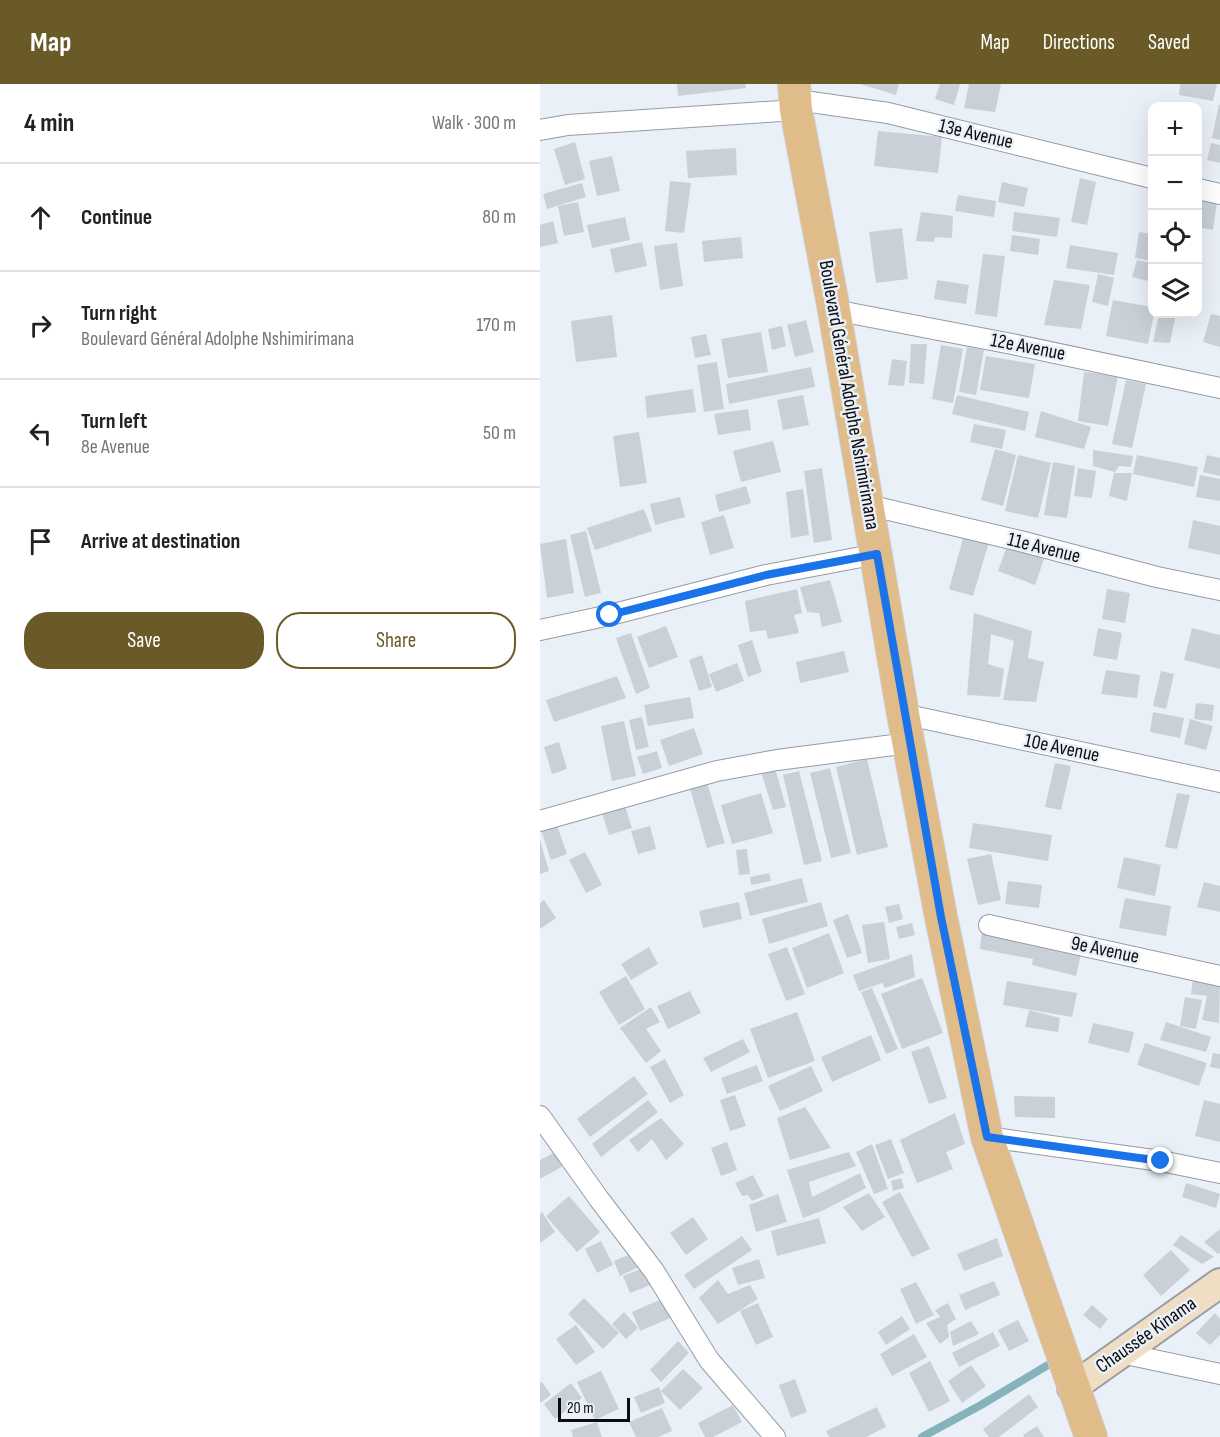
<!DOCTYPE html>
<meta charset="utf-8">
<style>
body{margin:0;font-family:"Sofia Sans Condensed",sans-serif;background:#f6f6f6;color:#222}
.controls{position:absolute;right:18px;top:18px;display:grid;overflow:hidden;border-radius:12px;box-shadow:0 6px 24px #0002}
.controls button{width:54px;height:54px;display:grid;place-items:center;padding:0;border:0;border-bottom:2px solid #e0e0e0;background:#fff;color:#222;font:30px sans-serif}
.scale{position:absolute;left:18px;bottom:15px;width:72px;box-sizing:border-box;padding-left:6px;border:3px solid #0b0d10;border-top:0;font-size:16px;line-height:21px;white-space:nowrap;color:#0b0d10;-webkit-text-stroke:4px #eaf0f8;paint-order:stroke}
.stop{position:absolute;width:18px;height:18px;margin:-14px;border:4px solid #1a73e8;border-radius:50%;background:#fff}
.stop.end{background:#1a73e8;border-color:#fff;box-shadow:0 2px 6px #0008}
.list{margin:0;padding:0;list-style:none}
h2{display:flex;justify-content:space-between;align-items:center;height:78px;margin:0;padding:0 24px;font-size:26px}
h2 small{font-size:20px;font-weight:400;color:#767676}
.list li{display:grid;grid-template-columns:39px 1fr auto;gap:18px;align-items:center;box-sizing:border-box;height:108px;padding:0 24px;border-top:2px solid #e0e0e0}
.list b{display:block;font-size:22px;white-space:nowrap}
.list p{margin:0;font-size:20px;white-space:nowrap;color:#767676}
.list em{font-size:20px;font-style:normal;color:#767676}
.actions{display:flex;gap:12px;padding:18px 24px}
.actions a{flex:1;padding:14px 0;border:2px solid #6a5a27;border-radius:24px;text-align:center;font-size:21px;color:#6a5a27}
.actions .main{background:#6a5a27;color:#fff}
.icon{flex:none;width:33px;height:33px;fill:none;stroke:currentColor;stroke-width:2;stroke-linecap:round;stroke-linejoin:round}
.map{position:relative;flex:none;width:680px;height:1353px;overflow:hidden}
header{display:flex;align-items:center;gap:36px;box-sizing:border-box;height:84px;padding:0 30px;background:#6a5a27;color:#fff}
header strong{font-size:28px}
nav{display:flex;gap:33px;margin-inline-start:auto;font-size:21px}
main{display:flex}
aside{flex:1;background:#fff}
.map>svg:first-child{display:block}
</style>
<header>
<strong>Map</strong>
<nav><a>Map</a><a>Directions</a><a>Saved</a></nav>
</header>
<main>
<aside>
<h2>4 min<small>Walk · 300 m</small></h2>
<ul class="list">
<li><svg class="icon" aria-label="ahead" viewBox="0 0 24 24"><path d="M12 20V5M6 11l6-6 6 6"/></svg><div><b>Continue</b></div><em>80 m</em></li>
<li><svg class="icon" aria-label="right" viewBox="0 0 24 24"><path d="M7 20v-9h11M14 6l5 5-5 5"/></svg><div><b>Turn right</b><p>Boulevard Général Adolphe Nshimirimana</p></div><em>170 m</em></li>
<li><svg class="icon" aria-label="left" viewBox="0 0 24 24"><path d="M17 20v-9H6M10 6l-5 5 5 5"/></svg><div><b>Turn left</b><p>8e Avenue</p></div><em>50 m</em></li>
<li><svg class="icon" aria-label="arrive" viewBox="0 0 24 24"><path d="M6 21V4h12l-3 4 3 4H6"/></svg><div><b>Arrive at destination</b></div></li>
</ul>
<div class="actions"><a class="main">Save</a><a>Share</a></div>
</aside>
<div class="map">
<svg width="680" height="1353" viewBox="0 0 680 1353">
<rect width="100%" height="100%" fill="#eaf0f8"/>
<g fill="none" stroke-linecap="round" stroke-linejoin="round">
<path stroke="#85b3bb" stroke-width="8" d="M382,1353L441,1321L508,1281"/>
</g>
<path fill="#cad0d8" d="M137,0H205L206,4L138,12Z
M320,0H359L356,11Z
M400,0H420L414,21L395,15Z
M429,0H461L455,28L424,24Z
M640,0H677L673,17L639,11Z
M679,20L680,21V56L672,54Z
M338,47L402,53L398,89L334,82Z
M35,58L45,95L25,101L14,65Z
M671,59L680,61V79L667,76Z
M196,64L197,91L148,94L146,67Z
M72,72L80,107L57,112L49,77Z
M540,94L556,98L547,141L531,138Z
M130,97L151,99L144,149L125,147Z
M462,98L488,104L484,123L458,118Z
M42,99L46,113L7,125L3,110Z
M418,111L456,117L454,133L415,127Z
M659,115L677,118L673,146L658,143Z
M38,118L44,148L24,152L18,122Z
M381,128L413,132L412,154L395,153L394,158L376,157Z
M474,128L520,134L517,153L472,147Z
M85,133L90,156L52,164L47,141Z
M13,137L18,159L0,163V141Z
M362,144L368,195L336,199L329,148Z
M599,148L612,150V177L595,174Z
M472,151L500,155L498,171L470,167Z
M201,153L203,174L164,178L162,157Z
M102,158L107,182L75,189L70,165Z
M137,159L143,202L120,206L114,162Z
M530,161L578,169L574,191L526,184Z
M443,170L465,172L457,233L435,230Z
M597,176L612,179V198L592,193Z
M558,190L574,194L568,222L552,218Z
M397,196L429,201L426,220L394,215Z
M514,196L550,201L541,245L504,241Z
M573,216L612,223L614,230L608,260L566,252Z
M619,230H636L630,259L613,258Z
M671,230L680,232V263L663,258Z
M72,231L77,273L36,278L31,237Z
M266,236L274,268L255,273L247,241Z
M242,242L246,262L232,266L228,245Z
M221,248L228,288L188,294L181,255Z
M166,250L171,271L155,274L151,253Z
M371,260H387L384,300L369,299Z
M401,261L423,265L413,319L392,315Z
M427,263L444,266L436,311L419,308Z
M446,272L495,280L489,314L440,306Z
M352,275L367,277L364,302L348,301Z
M177,278L184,325L164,328L157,281Z
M271,283L275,303L189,320L186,300Z
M544,288L578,292L568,342L538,337Z
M586,296L606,300L592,364L572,360Z
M153,305L156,328L107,334L105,312Z
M263,311L269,341L243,346L237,316Z
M417,311L489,328L485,347L412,330Z
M208,325L211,346L178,351L174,330Z
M501,327L551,343L544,365L495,353Z
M434,340L466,346L462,365L430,358Z
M99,348L107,399L80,403L73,352Z
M233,357L241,388L201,398L193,367Z
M455,365L476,371L463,422L441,416Z
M553,366L593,372L591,383L579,382L575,388L553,382Z
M478,371L511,379L498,434L465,427Z
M597,371L658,383L654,403L593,390Z
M667,371L680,374V392L663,388Z
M513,378L535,382L527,434L504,431Z
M282,384L292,456L274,459L264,387Z
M538,384L556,387L552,414L534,412Z
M574,389H592L587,417L569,412Z
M660,391L680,395V417L656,413Z
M206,402L211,419L179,428L175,411Z
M263,405L269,451L251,454L246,408Z
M140,413L145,433L115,441L110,420Z
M104,425L112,447L55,466L47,444Z
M184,431L194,464L170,471L161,438Z
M653,436L680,442V471L648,464Z
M46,447L61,509L45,513L30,451Z
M424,451L449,458L433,512L409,505Z
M26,455L34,509L7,514L0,460Z
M467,462L504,475L495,501L458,487Z
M290,496L302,538L282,543L279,529L267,528L260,503Z
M257,505L262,529L254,531L259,549L228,555L226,546L210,548L205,517Z
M567,505L590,509L585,539L562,535Z
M434,529L492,547L488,574L504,578L496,618L463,616L474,557L451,550L448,580L464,585L460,613L427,611Z
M126,542L138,573L109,584L97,553Z
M558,544L582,549L577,576L553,572Z
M652,544L680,551V585L644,576Z
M91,549L110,604L96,610L76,554Z
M212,556L222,588L208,593L198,561Z
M304,567L309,588L260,599L256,578Z
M162,571L172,603L159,607L149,576Z
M197,579L204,597L176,608L169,590Z
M566,586L600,591L597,614L561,610Z
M621,587L634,590L626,625L613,622Z
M77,592L86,614L14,638L6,616Z
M150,613L154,634L108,642L104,621Z
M656,619L674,621L672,637L654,635Z
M613,628L644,634L640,654L610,648Z
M102,633L109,663L96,666L89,636Z
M650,635L673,642L666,666L644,660Z
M84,637L96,692L72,697L61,642Z
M154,644L163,670L129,682L120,656Z
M19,658L27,685L12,690L4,663Z
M117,667L122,684L103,690L97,673Z
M327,675L348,763L317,771L296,683Z
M515,679L531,682L521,726L505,723Z
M235,684L246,723L233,726L221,688Z
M290,684L311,769L291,774L270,689Z
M259,687L282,777L264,781L243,691Z
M166,695L185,759L167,764L149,701Z
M221,709L233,749L192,760L181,721Z
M637,709L650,711L637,765L625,763Z
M84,719L92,744L69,751L61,726Z
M433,739L512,751L508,777L429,764Z
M17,741L27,770L11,776L1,746Z
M110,742L116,765L98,770L91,747Z
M0,756L9,787L0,790Z
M207,765L210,790L199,791L196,766Z
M45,768L62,801L46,809L29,776Z
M451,770L461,816L438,821L427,775Z
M584,773L621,781L615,812L577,804Z
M229,789L231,797L211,801L210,793Z
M262,794L268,818L210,832L204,809Z
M468,797L502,801L499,824L465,820Z
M664,798L680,802V828L657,823Z
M585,814L631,822L626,852L579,844Z
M4,816L16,834L0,845V819Z
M199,818L202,835L163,844L159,827Z
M281,818L288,842L229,860L222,835Z
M359,820L363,835L349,839L345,823Z
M308,830L322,869L307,874L293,836Z
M344,838L350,875L328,879L322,841Z
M372,839L375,851L359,855L356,843Z
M442,847L541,870L536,892L492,881L493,875L440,865Z
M289,849L304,889L267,904L252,864Z
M109,863L118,880L91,896L81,880Z
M247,863L265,910L246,917L228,870Z
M372,870L375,893L345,904L342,899L319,907L313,891Z
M86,892L105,925L79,941L59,908Z
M653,893L680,899L679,939L662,936L667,912L651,910Z
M382,894L403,949L362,965L341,910Z
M467,897L537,909L532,933L463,921Z
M332,904L358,965L346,970L321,908Z
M150,907L161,929L128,945L117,922Z
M645,913L662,916L656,945L640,942Z
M111,923L120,938L106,945L121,967L106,979L80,944Z
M489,926L520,934L518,948L485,943Z
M257,928L275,977L228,994L210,945Z
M626,938L671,953L666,968L620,956Z
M553,939L594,948L589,969L548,959Z
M331,951L341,976L292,998L281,973Z
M203,955L210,968L171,988L163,974Z
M605,959L667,979L659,1002L597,981Z
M389,962L407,1014L389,1020L371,968Z
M673,969L680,970V985L670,983Z
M125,975L144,1011L130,1019L110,983Z
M217,981L223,997L187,1010L181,994Z
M271,982L283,1007L240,1027L228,1002Z
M94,992L108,1010L50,1053L37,1035Z
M195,1011L206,1042L190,1047L180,1016Z
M474,1012L515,1013V1034L475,1033Z
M108,1016L118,1028L61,1073L52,1060Z
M664,1016L680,1020V1058L655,1052Z
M265,1023L291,1064L250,1076L237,1034Z
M415,1029L425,1060L406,1068L413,1085L377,1099L360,1056Z
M121,1034L144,1060L126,1076L112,1055L98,1068L89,1056Z
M351,1055L364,1089L348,1095L335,1061Z
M187,1058L197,1086L181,1092L171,1064Z
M332,1060L348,1105L334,1110L316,1068Z
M17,1067L25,1081L0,1095V1076Z
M309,1068L316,1082L269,1098L272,1113L320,1089L326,1104L284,1126L263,1134L247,1086Z
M213,1091L224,1112L212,1117L208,1111L202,1112L195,1099Z
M361,1094L364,1104L353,1107L351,1097Z
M646,1099L680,1110L676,1124L642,1113Z
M360,1108L390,1165L372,1173L342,1118Z
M329,1109L345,1133L322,1147L303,1123Z
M238,1110L247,1138L216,1148L209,1121Z
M29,1112L60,1148L37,1168L6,1132Z
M2,1128L15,1148L0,1159V1130Z
M153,1133L168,1155L146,1171L130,1149Z
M279,1134L286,1159L237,1172L231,1147Z
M680,1145V1169L678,1170L664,1158Z
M641,1151L674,1173L662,1180L633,1161Z
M202,1152L212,1166L154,1205L144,1191Z
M457,1154L463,1172L424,1187L417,1170Z
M61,1157L73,1181L57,1189L45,1165Z
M631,1166L650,1186L621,1212L603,1191Z
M93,1169L99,1183L80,1192L74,1177Z
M219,1175L225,1194L198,1201L192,1184Z
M106,1183L113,1200L90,1209L83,1192Z
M178,1196L188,1210L210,1201L218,1215L178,1240L159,1214Z
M454,1197L460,1211L425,1226L419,1211Z
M376,1198L394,1231L376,1240L360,1205Z
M126,1213L135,1232L100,1247L92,1228Z
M44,1214L79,1249L63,1265L28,1230Z
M218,1219L233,1253L216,1261L200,1227Z
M408,1219L416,1235L407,1241L409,1253L400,1260L386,1239L400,1233L395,1226Z
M552,1221L568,1235L560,1245L543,1231Z
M84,1228L98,1244L86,1255L72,1240Z
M675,1229L680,1235V1251L670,1261L656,1249Z
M362,1232L370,1245L346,1261L338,1248Z
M478,1236L489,1257L469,1267L458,1246Z
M431,1237L439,1250L413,1262L410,1248Z
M36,1241L55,1268L36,1281L16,1255Z
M453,1248L460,1262L419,1283L412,1269Z
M374,1250L387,1273L352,1292L340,1270Z
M138,1257L149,1269L121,1298L110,1286Z
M390,1277L410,1317L389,1328L369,1289Z
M431,1281L446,1302L422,1319L408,1297Z
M143,1285L163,1304L140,1326L121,1307Z
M61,1287L79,1325L55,1336L37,1298Z
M255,1295L267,1328L251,1334L239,1301Z
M2,1298L11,1311L0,1319V1299Z
M31,1299L42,1314L15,1335L4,1320Z
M119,1303L125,1319L101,1329L94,1313Z
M489,1310L498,1323L459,1353H449L443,1345Z
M193,1321L202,1338L173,1353H165L158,1339Z
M337,1323L346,1343L326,1353H289L286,1347Z
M122,1324L132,1347L118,1353H96L89,1338Z
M57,1338L62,1353H33L31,1346Z
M497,1342L504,1353H484L483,1351Z"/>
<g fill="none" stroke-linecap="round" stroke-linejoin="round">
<g stroke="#969ca4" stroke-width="22">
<path id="street" d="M257,16L348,29L612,94
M0,46L28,41L256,26
M658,105L680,110
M294,226L472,260L680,304
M328,421L480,457L617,493L680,506
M0,546L70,531L226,491L337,470
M363,630L680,698
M0,737L177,687L237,676L369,659
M449,841L680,892
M0,1032L59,1115L114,1187L169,1276L235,1353
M447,1053L621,1077L680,1089
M581,1269L680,1290"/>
</g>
<g stroke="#969ca4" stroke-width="32">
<path id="secondary" d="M532,1304L680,1199"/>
</g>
<g stroke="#cecfcf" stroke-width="34">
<path id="primary" d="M254,0L256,26L294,226L363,630L401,833L447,1053L551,1353"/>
</g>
<use href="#street" stroke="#fff" stroke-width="20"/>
<use href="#secondary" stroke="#efdec4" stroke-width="28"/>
<use href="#primary" stroke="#dfbc8a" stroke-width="32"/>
</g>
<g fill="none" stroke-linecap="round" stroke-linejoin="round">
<path stroke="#1a73e8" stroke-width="8" d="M70,531L226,491L337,470L401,833L447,1053L621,1077"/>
</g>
<g text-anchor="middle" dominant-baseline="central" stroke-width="5" stroke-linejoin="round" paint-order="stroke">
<g font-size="20" fill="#0b0d10" stroke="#eaf0f8">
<text transform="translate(436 50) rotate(13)">13e Avenue</text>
<text transform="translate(488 263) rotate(11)">12e Avenue</text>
<text transform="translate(309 311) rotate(80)">Boulevard Général Adolphe Nshimirimana</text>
<text transform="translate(504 464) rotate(14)">11e Avenue</text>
<text transform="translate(522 664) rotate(12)">10e Avenue</text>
<text transform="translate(565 866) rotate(12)">9e Avenue</text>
<text transform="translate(606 1251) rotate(-35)">Chaussée Kinama</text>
</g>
</g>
</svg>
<div class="controls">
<button>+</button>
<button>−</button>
<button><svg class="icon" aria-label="locate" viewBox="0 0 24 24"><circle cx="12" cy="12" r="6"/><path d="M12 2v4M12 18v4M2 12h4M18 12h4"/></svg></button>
<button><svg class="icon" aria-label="layers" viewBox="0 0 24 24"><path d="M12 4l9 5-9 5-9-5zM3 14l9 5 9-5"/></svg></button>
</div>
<div class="scale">20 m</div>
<div class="stop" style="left:70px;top:531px"></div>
<div class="stop end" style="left:621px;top:1077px"></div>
</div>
</main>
